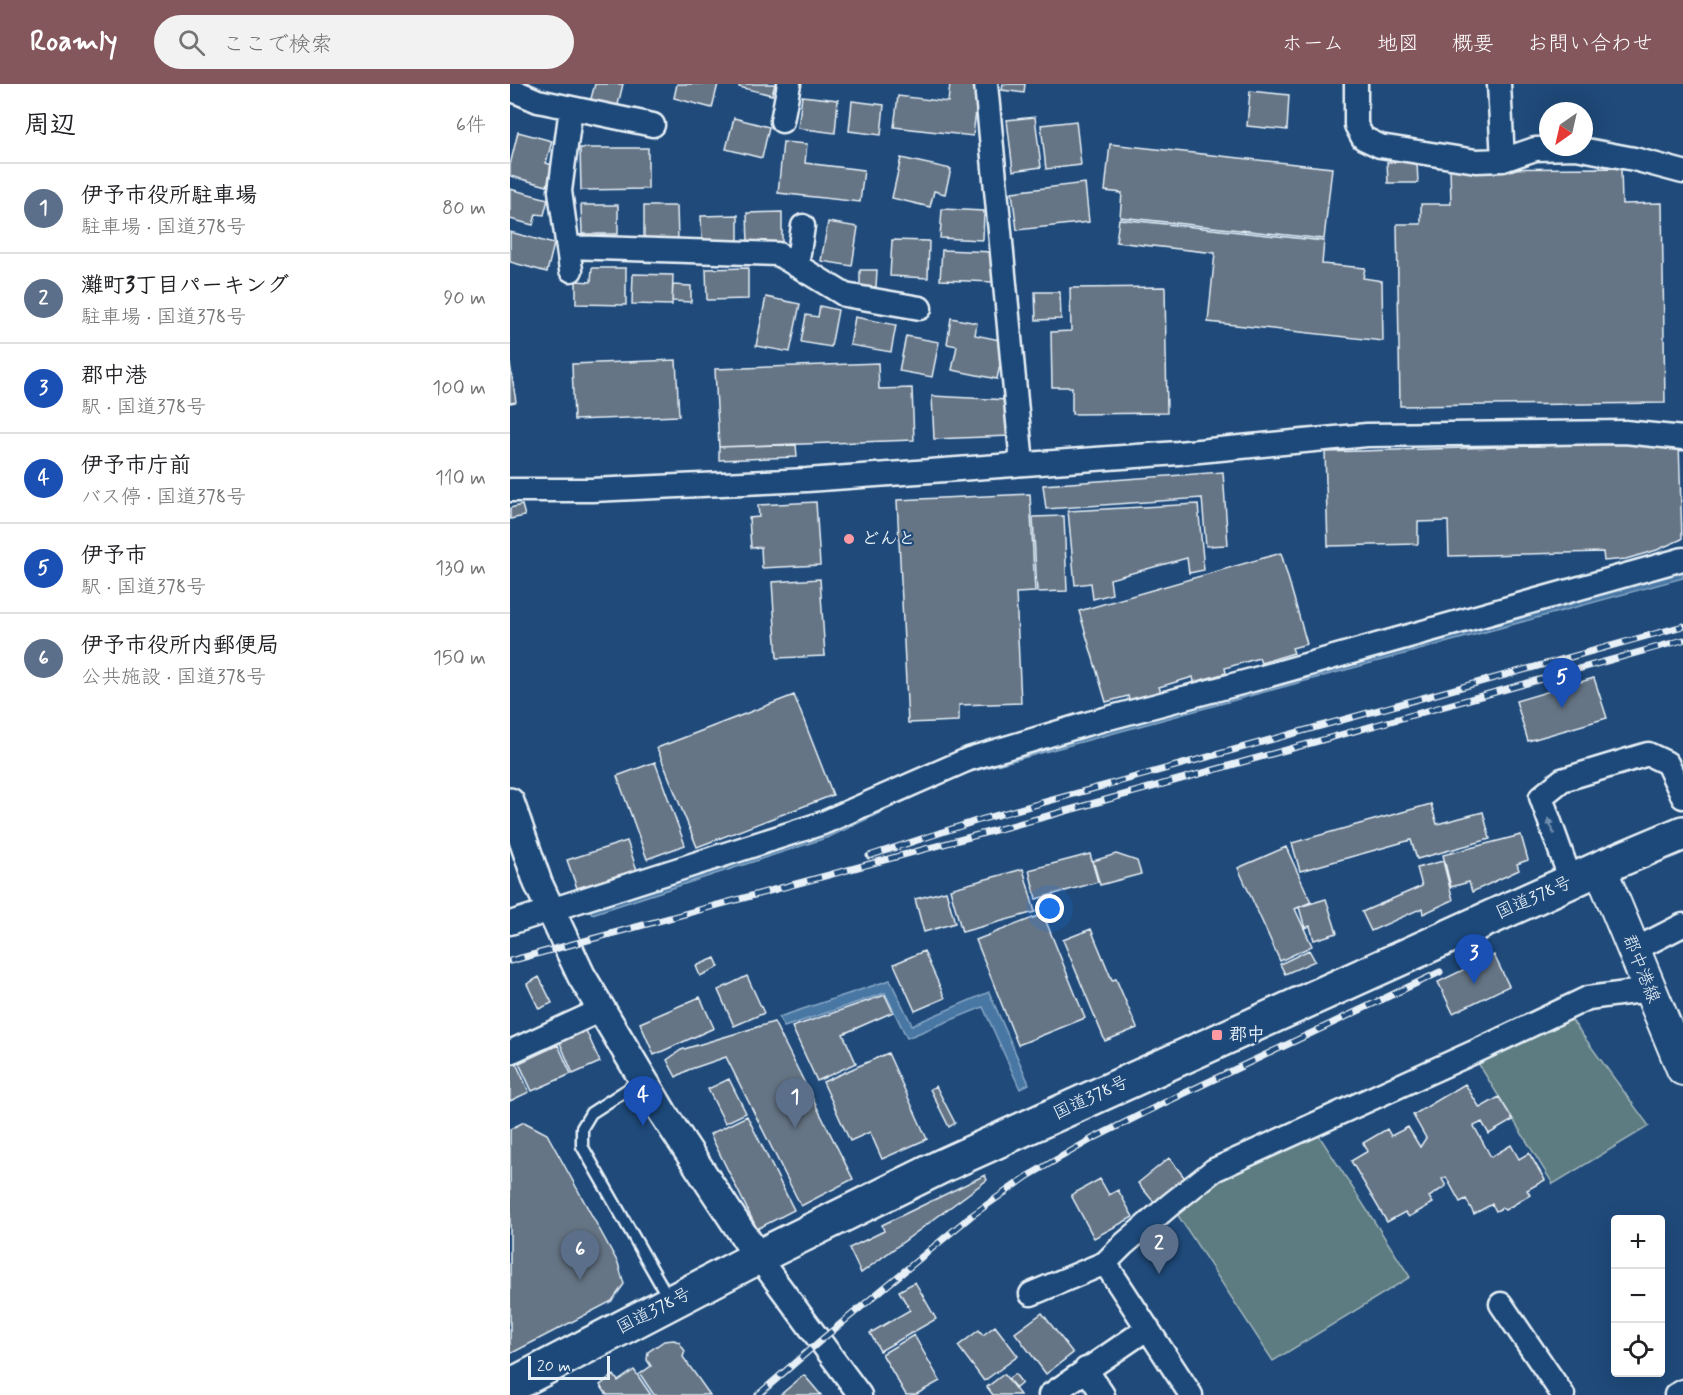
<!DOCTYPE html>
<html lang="ja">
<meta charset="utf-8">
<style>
body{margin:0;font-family:Mynerve,"Klee One",sans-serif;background:#f2f2f2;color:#202124}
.controls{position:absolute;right:18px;bottom:18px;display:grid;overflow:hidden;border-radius:6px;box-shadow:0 6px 24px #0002}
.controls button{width:54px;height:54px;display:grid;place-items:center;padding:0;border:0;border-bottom:2px solid #e0e0e0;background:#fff;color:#202124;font:30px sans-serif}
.compass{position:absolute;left:1029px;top:18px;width:54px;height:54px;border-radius:50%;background:#fff;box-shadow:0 6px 24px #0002;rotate:214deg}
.scale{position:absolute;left:18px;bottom:15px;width:82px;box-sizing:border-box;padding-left:6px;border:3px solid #e8f1f8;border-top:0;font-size:16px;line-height:21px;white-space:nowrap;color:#e8f1f8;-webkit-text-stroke:4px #1f4a7a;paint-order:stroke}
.you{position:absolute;left:540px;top:825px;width:21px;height:21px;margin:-15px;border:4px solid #fff;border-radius:50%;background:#1a73e8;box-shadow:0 0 0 9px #1a73e833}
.badge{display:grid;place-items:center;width:39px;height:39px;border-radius:50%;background:#84575d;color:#fff;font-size:20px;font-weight:700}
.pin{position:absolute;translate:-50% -50px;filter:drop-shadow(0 2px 3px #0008)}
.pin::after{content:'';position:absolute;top:32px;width:21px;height:18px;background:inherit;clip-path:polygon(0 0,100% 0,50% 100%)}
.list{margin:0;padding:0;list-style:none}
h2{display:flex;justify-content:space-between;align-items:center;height:78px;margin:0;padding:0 24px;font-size:26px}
h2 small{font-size:20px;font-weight:400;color:#757577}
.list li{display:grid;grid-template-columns:39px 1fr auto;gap:18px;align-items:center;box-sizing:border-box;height:90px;padding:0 24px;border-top:2px solid #e0e0e0}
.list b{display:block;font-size:22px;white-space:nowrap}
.list p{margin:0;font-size:20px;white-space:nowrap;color:#757577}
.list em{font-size:20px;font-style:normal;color:#757577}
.icon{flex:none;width:33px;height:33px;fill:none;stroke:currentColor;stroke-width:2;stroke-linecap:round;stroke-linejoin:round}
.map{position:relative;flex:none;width:1173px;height:1311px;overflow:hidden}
header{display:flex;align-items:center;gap:36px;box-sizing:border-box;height:84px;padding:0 30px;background:#84575d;color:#fff}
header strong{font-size:28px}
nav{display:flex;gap:33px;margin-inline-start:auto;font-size:21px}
.search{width:420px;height:54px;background:#f2f2f2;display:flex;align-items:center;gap:15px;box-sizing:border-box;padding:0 21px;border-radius:33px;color:#757577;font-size:22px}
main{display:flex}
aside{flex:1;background:#fff}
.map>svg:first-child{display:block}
</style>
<header>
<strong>Roamly</strong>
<div class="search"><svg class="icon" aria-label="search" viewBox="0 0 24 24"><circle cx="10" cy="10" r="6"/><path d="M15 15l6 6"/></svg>ここで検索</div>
<nav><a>ホーム</a><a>地図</a><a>概要</a><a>お問い合わせ</a></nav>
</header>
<main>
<aside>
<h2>周辺<small>6件</small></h2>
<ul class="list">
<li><span class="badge" style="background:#5c6f8a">1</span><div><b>伊予市役所駐車場</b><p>駐車場 · 国道378号</p></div><em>80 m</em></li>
<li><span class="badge" style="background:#5c6f8a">2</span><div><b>灘町3丁目パーキング</b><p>駐車場 · 国道378号</p></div><em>90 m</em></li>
<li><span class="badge" style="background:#1a4fb4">3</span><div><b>郡中港</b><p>駅 · 国道378号</p></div><em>100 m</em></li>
<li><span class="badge" style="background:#1a4fb4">4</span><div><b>伊予市庁前</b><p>バス停 · 国道378号</p></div><em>110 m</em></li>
<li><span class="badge" style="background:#1a4fb4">5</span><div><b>伊予市</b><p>駅 · 国道378号</p></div><em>130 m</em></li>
<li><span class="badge" style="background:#5c6f8a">6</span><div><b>伊予市役所内郵便局</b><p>公共施設 · 国道378号</p></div><em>150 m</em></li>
</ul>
</aside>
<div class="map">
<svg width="1173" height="1311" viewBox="0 0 1173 1311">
<rect width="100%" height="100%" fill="#1f4a7a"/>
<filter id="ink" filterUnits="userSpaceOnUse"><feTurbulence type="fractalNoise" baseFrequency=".0167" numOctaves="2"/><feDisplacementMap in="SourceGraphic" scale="12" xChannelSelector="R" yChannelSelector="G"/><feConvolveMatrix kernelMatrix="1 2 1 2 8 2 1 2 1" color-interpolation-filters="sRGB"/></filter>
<g filter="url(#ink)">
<path fill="#5c7c81" stroke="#a2b6bc" stroke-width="1.5" d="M1058,931L1139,1042L1043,1100L965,974Z
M806,1047L900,1193L763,1277L665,1127L705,1093Z"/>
<path fill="#4877a4" stroke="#88a8c6" stroke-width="1.5" d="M1173,482V494L450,691L319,753L82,830L77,818L448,678Z
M380,896L402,941L479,908L519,1000L510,1005L473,923L397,954L375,909L274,943L269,933Z"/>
<path fill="#667585" stroke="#e8f1f8" stroke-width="1.5" d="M85,0H113L107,25L80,18Z
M167,0H208L202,24L164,14Z
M230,0H265L262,11L229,3Z
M440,0H469L463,52L384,43L388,12L438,18Z
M493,0H515L514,9L492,6Z
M740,7L779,11L777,46L737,42Z
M292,12L328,16L325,49L288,44Z
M342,17L374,21L371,51L339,47Z
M525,33L531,83L503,87L497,36Z
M224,34L259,43L252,74L216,65Z
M566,37L571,81L536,85L531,41Z
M8,48L42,57L36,79L42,81L37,102L0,92V81Z
M273,58L297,60L295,79L354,86L350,118L268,109Z
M600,60L822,84L814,155L610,133L612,109L595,107Z
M70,64H138V105L71,106Z
M391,74L441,85L435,110L424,107L420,123L382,114Z
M877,78H907L908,99H878Z
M1111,84L1112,120L1152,119L1155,319L890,322L887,140H911V120H941L940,85Z
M575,99L579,138L507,146L502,108Z
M0,105L38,115L34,131L26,130L23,141L0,135Z
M71,121H108V150H72Z
M134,122H167L168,156L134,157Z
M432,125L474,127L473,156L430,154Z
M272,128V160H238L237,129Z
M228,131V157L192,158L191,132Z
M609,135L814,157L812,180L855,184L853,194L872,197L873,257L698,238L705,169L606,158Z
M318,138L348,143L342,182L311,177Z
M0,148L44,160L37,188L0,178Z
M382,156L419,157L418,194L380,192Z
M432,166L485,168L484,198L430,196Z
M82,184H116V221L66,220V197L81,198Z
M238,184V215L197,216L196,185Z
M350,186H367L366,203H350Z
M123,190L163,191L162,221L122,220Z
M163,201L181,202V218L162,217Z
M655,203L657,329L562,330V303H542L541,248L561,247L560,204Z
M525,208H550L551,235L526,236Z
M256,213L290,220L280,268L246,262Z
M310,222L328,226L321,263L291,258L296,231L308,233Z
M345,233L386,241L381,268L340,261Z
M441,234L467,239L465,251L495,257L487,295L442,286L447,262L437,260Z
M396,252L429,258L422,293L389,287Z
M166,276L169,332L64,336L62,280Z
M0,279L6,318L0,319Z
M368,279L369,305L402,304L404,356L209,363L205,285Z
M422,312L498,316L500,352L424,355Z
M1169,358L1172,455L1147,466L1116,475L1094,477L1093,468L939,472L938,437L908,438V460L818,462L815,368Z
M286,360L287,373L209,376V363Z
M713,388L718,461L696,462L692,414L536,425L533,401Z
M520,410L525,508L506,509L511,619L449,621V637L398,639L387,416Z
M306,418L310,481L252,484L251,463L241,464L239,434L249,433L248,421Z
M688,420L694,486L679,489L677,474L600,495L602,510L583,515L581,499L565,501L558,427Z
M12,421L15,432L0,435V424Z
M554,432L557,507L527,508L523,433Z
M771,469L797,560L782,564L784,569L751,579L749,574L715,584L716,589L684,598L683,593L649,603L651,608L619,617L618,612L596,618L569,527Z
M310,495L315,572L267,574L262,498Z
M1084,594L1097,634L1018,657L1006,617Z
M284,611L323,711L187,763L147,664Z
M145,678L175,761L137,775L107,692Z
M921,720L927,740L973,728L980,755L907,775L901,756L790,787L782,759Z
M1011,751L1018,776L1007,780L1009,786L962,808L959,798L941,803L933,771Z
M117,757L127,786L67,804L57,776Z
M776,763L801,818L785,825L802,862L770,877L728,784Z
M580,770L588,798L526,815L519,786Z
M606,770L627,777L631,790L590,801L583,777Z
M933,777L943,816L913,830L912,824L861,847L852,828L912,802L907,784Z
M513,785L525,828L452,848L440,805Z
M436,807L445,839L414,848L405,815Z
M816,815L827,849L804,856L800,842L795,844L789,823Z
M533,830L575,934L508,961L466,856Z
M581,845L602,896L606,895L627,944L595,957L553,856Z
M799,866L805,877L775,890L770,880Z
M414,867L435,914L405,927L384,880Z
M984,871L999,902L943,929L928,898Z
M205,874L209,883L190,892L186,882Z
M237,892L254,929L224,942L208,906Z
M29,893L42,919L29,925L17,900Z
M375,911L383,928L333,950L346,979L307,997L282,943Z
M190,913L204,944L144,971L130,939Z
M264,938L343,1095L291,1122L216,973L178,986L166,993L157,976L171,966Z
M74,942L90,978L63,990L48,954Z
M48,961L61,990L22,1007L9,979Z
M378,969L417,1055L372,1075L360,1048L340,1057L313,998Z
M6,979L19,1008L0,1017V982Z
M219,995L236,1029L215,1039L198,1005Z
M955,1000L970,1024L989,1013L1003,1036L979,1050L972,1038L964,1042L981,1073L1001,1061L1009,1075L1019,1069L1035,1096L1017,1106L1020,1111L995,1126L992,1124L986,1127L982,1120L964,1130L956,1115L950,1118L936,1093L932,1095L936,1102L919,1113L923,1119L899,1133L895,1128L877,1138L841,1077L858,1067L853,1059L877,1045L881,1052L898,1043L910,1063L916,1054L903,1031Z
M426,1002L445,1039L439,1043L420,1005Z
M237,1032L284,1126L247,1145L200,1050Z
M14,1038L37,1050L108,1179L114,1200L102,1217L0,1270V1045Z
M659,1074L679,1099L648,1123L628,1099Z
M475,1091L477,1096L351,1189L339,1164L374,1147L372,1141Z
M590,1095L599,1111L608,1106L623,1133L584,1154L561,1111Z
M405,1198L426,1235L370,1267L360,1249L400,1226L389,1207Z
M532,1229L563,1269L536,1290L505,1249Z
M485,1242L508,1272L474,1297L448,1262L469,1246L473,1251Z
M404,1251L430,1297L405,1311H396L372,1270Z
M164,1256L169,1258L175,1267L173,1273L200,1311H144L130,1290L141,1282L137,1276L138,1268L154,1257Z
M124,1286L141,1311H97L90,1301L104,1291L108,1297Z
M494,1290L510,1311H483L477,1303Z
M505,1290L512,1299L506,1304L498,1295Z
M294,1291L311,1311H270Z"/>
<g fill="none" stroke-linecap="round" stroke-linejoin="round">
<g stroke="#e8f1f8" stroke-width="15">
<path id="service" d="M132,996L81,1029L72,1044V1062L159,1215"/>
</g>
<g stroke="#e8f1f8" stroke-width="27">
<path id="minor" d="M476,0L512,380
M846,0V41L853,54L870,62L966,77L993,76L1025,65L1066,64L1124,75L1173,88
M989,0L993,76
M0,5L28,17L143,41
M272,37L279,0
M58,163L268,170L335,211L410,224
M287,182L293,142
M61,186L50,107L61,24
M0,406H82L297,396L668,369L857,351L1115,348L1173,354
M1061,797L1031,713L1052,696L1138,670L1157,679L1173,713
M0,839L313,739L459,675L576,640L742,596L1173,475
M1124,866L1173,841
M0,968L91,926
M248,1173L350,1311
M595,1179L681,1311
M521,1210L595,1179L614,1160L661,1120L704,1086L973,964L1078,914L1140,906
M991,1220L1053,1311
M576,1285L593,1311
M540,1311L638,1244
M1166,1311L1173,1307"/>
</g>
<g stroke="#e8f1f8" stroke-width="32">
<path id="tertiary" d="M0,718L28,799L71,891L153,1029L248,1173"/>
</g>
<g stroke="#e8f1f8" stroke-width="36">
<path id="secondary" d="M1090,784L1173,985"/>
</g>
<g stroke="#e8f1f8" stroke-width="38">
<path id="trunk" d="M0,1302L248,1173L432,1082L1090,784L1173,749"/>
</g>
<use href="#service" stroke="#1f4a7a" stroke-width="10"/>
<use href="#minor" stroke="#1f4a7a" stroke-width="22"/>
<use href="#tertiary" stroke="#1f4a7a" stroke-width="27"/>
<use href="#secondary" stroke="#1f4a7a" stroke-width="32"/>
<use href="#trunk" stroke="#1f4a7a" stroke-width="33"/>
<g stroke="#e8f1f8" stroke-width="7">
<path id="rail" d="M359,772L466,737L1173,542
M0,877L534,733L1173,556
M248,1311L310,1257L461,1132L518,1092L582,1055L654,1019L930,888"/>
</g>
<use href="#rail" stroke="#1f4a7a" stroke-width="4.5" stroke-dasharray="14" stroke-linecap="butt"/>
</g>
<defs><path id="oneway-solid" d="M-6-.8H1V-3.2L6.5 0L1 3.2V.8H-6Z" transform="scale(1.5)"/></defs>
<use fill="#6f8dac" href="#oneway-solid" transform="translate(1041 742) rotate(-110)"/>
</g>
<g fill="#ff9aa2" stroke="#1f4a7a" stroke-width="2">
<circle cx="339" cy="455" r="6"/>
<rect x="701" y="945" width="12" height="12" rx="3"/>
</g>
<g text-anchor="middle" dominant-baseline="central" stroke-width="4.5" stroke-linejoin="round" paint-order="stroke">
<g font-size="18" font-weight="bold" fill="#e8f1f8" stroke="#1f4a7a" text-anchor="start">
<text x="351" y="455">どんと</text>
<text x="719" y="951">郡中</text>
</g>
<g font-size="18" fill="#e8f1f8" stroke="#1f4a7a">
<text transform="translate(1024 814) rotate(-24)">国道378号</text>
<text transform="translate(1131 885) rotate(68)">郡中港線</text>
<text transform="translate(581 1014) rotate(-25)">国道378号</text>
<text transform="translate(144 1227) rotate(-27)">国道378号</text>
</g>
</g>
</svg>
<div class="controls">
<button>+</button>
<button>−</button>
<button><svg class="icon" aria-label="locate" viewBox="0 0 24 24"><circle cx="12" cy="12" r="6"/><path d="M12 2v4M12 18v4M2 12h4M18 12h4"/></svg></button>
</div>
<svg class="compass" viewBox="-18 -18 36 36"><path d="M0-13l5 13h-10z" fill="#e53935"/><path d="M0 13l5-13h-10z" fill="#757577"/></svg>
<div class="scale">20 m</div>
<div class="you"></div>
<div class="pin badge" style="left:285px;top:1044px;background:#5c6f8a">1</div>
<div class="pin badge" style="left:649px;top:1190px;background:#5c6f8a">2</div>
<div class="pin badge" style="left:964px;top:900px;background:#1a4fb4">3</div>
<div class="pin badge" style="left:133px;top:1042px;background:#1a4fb4">4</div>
<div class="pin badge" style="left:1052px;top:624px;background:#1a4fb4">5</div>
<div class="pin badge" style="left:70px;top:1196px;background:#5c6f8a">6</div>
</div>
</main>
